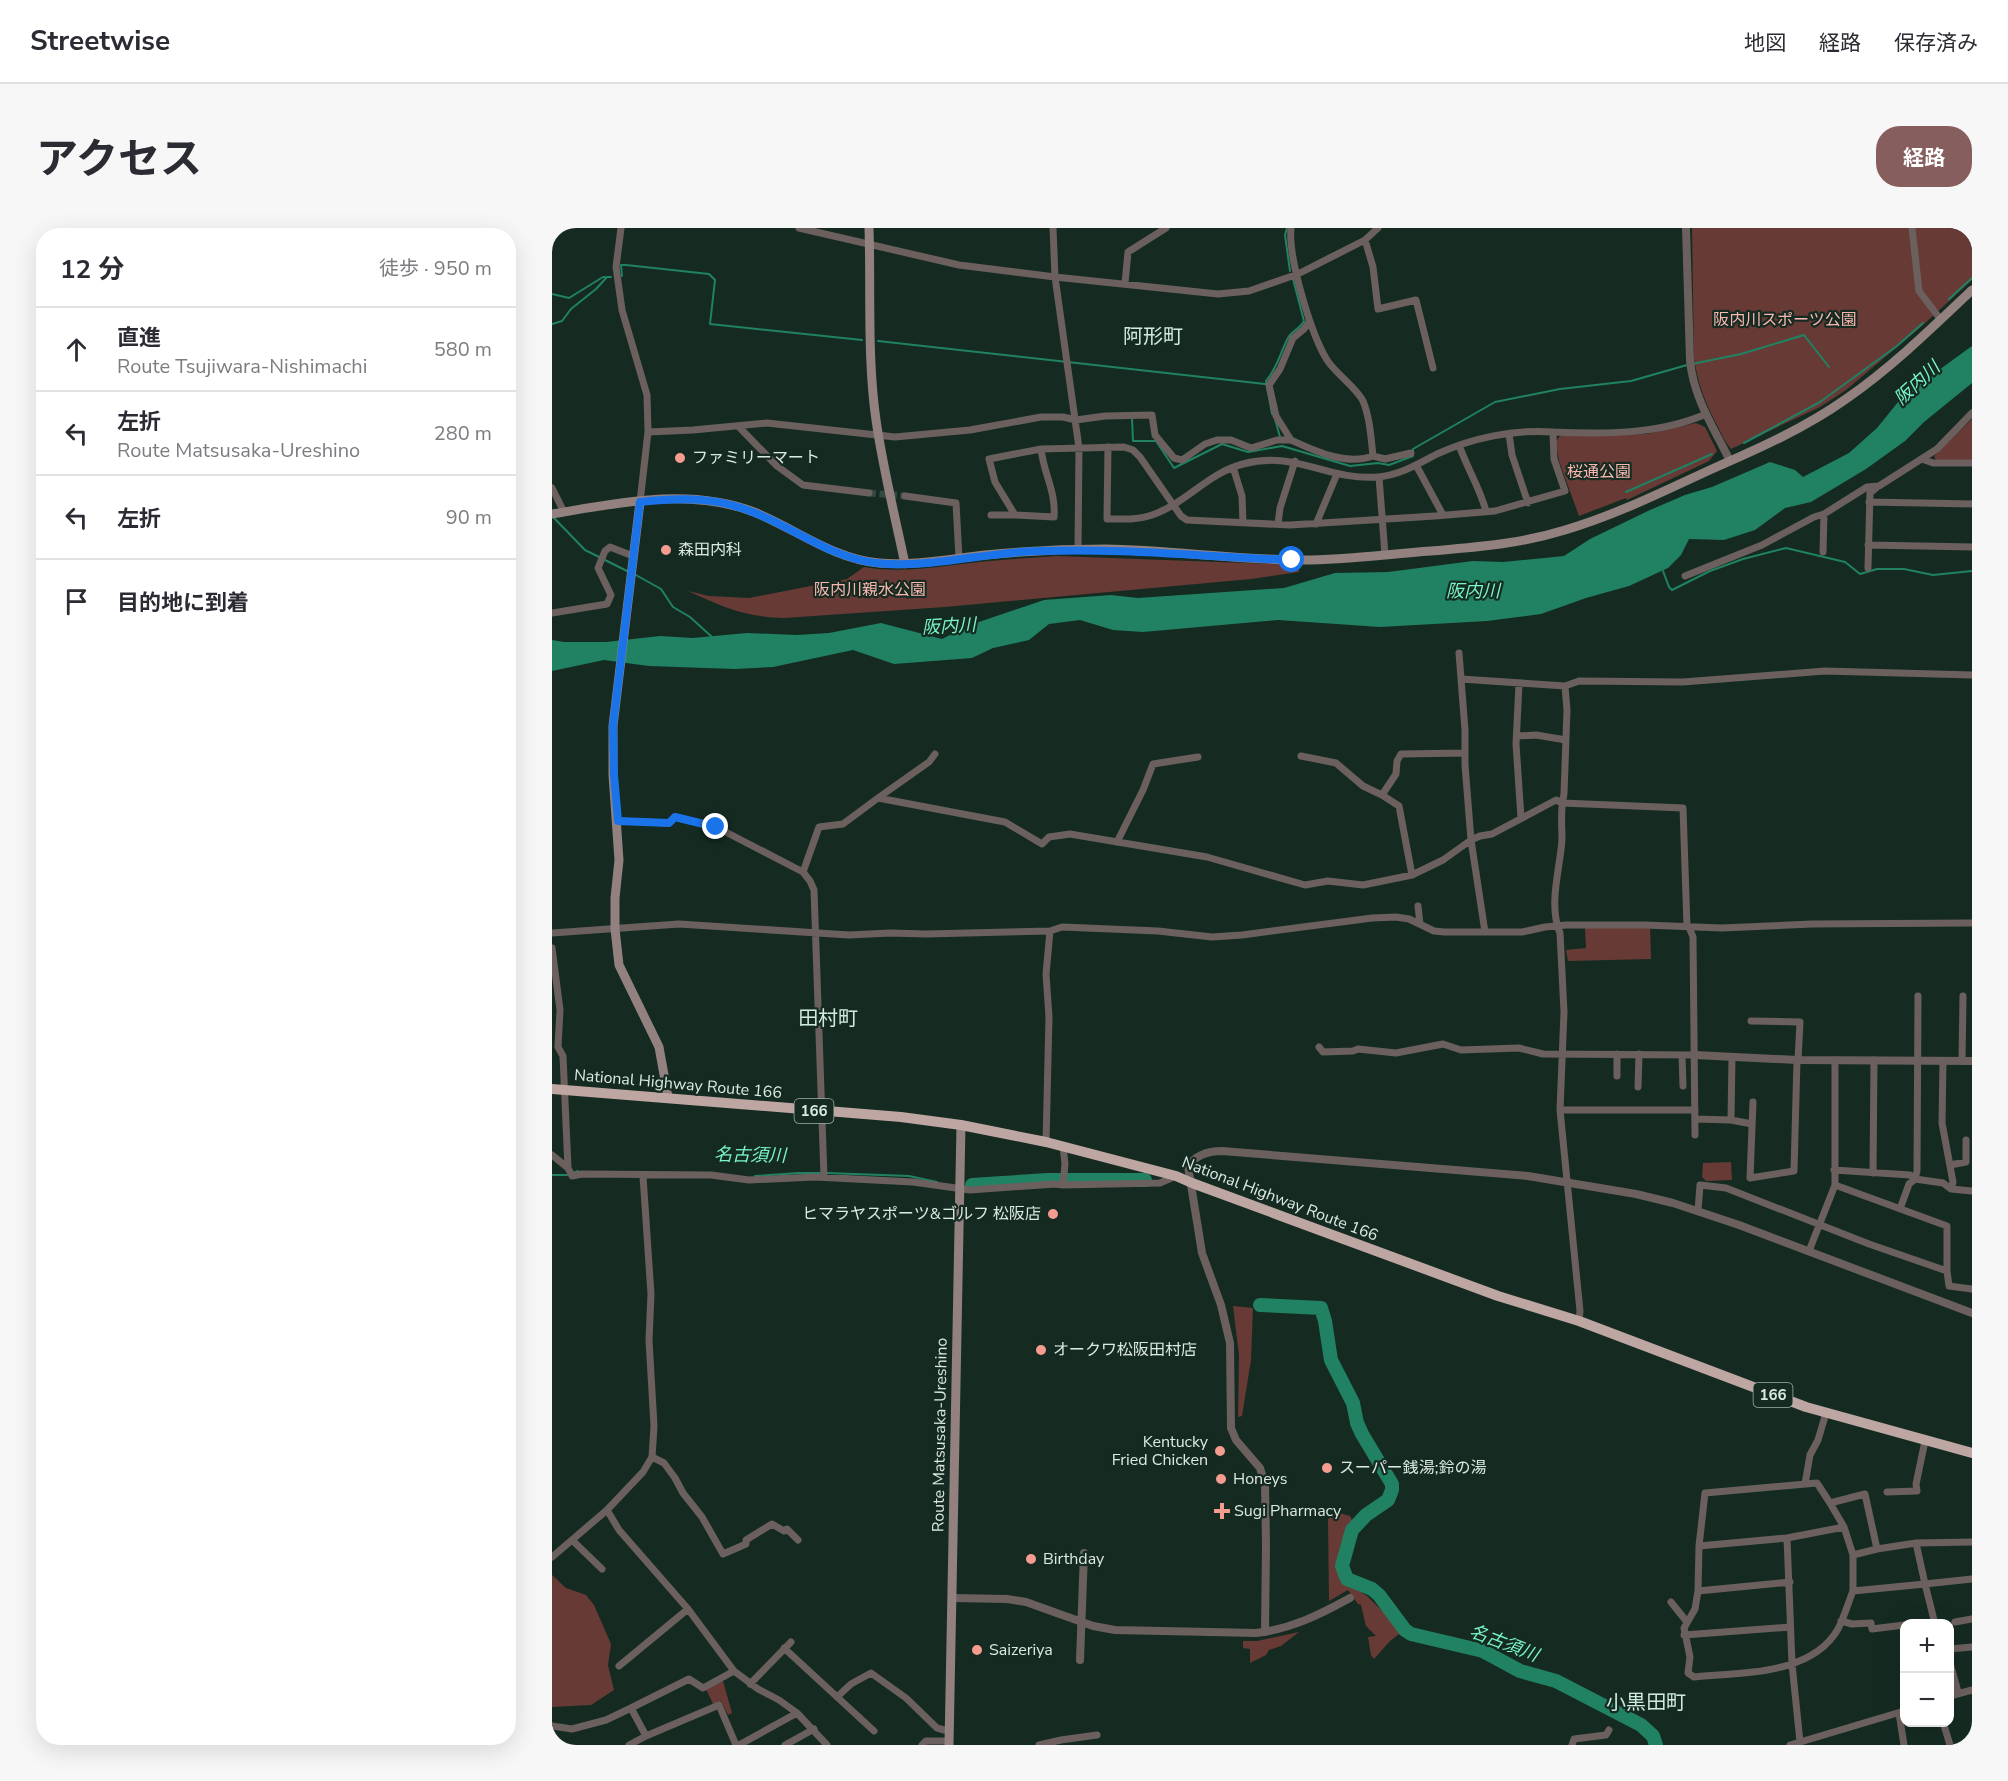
<!DOCTYPE html>
<html lang="ja">
<meta charset="utf-8">
<style>
body{margin:0;font-family:"Nunito Sans","Noto Sans JP",sans-serif;background:#f7f7f7;color:#2b2b33}
.controls{position:absolute;right:18px;bottom:18px;display:grid;overflow:hidden;border-radius:12px;box-shadow:0 6px 24px #0002}
.controls button{width:54px;height:54px;display:grid;place-items:center;padding:0;border:0;border-bottom:2px solid #e1e1e2;background:#fff;color:#2b2b33;font:30px sans-serif}
.stop{position:absolute;width:18px;height:18px;margin:-14px;border:4px solid #1a73e8;border-radius:50%;background:#fff}
.stop.end{background:#1a73e8;border-color:#fff;box-shadow:0 2px 6px #0008}
.list{margin:0;padding:0;list-style:none}
h2{display:flex;justify-content:space-between;align-items:center;height:78px;margin:0;padding:0 24px;font-size:26px}
h2 small{font-size:20px;font-weight:400;color:#7c7c81}
.list li{display:grid;grid-template-columns:39px 1fr auto;gap:18px;align-items:center;box-sizing:border-box;height:84px;padding:0 24px;border-top:2px solid #e1e1e2}
.list b{display:block;font-size:22px;white-space:nowrap}
.list p{margin:0;font-size:20px;white-space:nowrap;color:#7c7c81}
.list em{font-size:20px;font-style:normal;color:#7c7c81}
.icon{flex:none;width:33px;height:33px;fill:none;stroke:currentColor;stroke-width:2;stroke-linecap:round;stroke-linejoin:round}
.map{position:relative;flex:none;width:1420px;height:1517px;overflow:hidden;border-radius:24px}
header{display:flex;align-items:center;gap:36px;box-sizing:border-box;height:84px;padding:0 30px;background:#fff;border-bottom:2px solid #e1e1e2}
header strong{font-size:28px}
nav{display:flex;gap:33px;margin-inline-start:auto;font-size:21px}
.intro{display:flex;align-items:center;justify-content:space-between;box-sizing:border-box;height:144px;padding:0 36px}
h1{margin:0;font-size:42px}
.button{padding:15px 27px;border-radius:24px;background:#865e5d;color:#fff;font-size:21px;font-weight:700}
main{display:flex;gap:36px;padding:0 36px}
aside{flex:1;background:#fff;border-radius:24px;box-shadow:0 6px 24px #0002}
.map>svg:first-child{display:block}
</style>
<header>
<strong>Streetwise</strong>
<nav><a>地図</a><a>経路</a><a>保存済み</a></nav>
</header>
<div class="intro"><h1>アクセス</h1><a class="button">経路</a></div>
<main>
<aside>
<h2>12 分<small>徒歩 · 950 m</small></h2>
<ul class="list">
<li><svg class="icon" aria-label="ahead" viewBox="0 0 24 24"><path d="M12 20V5M6 11l6-6 6 6"/></svg><div><b>直進</b><p>Route Tsujiwara-Nishimachi</p></div><em>580 m</em></li>
<li><svg class="icon" aria-label="left" viewBox="0 0 24 24"><path d="M17 20v-9H6M10 6l-5 5 5 5"/></svg><div><b>左折</b><p>Route Matsusaka-Ureshino</p></div><em>280 m</em></li>
<li><svg class="icon" aria-label="left" viewBox="0 0 24 24"><path d="M17 20v-9H6M10 6l-5 5 5 5"/></svg><div><b>左折</b></div><em>90 m</em></li>
<li><svg class="icon" aria-label="arrive" viewBox="0 0 24 24"><path d="M6 21V4h12l-3 4 3 4H6"/></svg><div><b>目的地に到着</b></div></li>
</ul>
</aside>
<div class="map">
<svg width="1420" height="1517" viewBox="0 0 1420 1517">
<rect width="100%" height="100%" fill="#152b22"/>
<path fill="#673a35" d="M1140,0H1420V52L1371,97L1294,162L1268,179L1179,221C1173,214 1169,205 1165,197C1153,175 1146,155 1142,131Z
M1420,191V233L1384,232L1382,228Z
M1144,195L1153,199L1165,223L1157,233L1075,272L1074,270L1027,288L1007,233L1004,213L1008,208L1095,206Z
M505,328L746,337L747,344L699,351L393,379L232,390C193,389 171,379 136,363L157,368L197,370L295,351L312,339C350,346 388,338 427,334C453,331 479,330 505,328Z
M1098,699L1099,731L1016,733L1014,722L1034,720L1033,700Z
M1179,934L1180,952L1154,953L1150,949L1151,935Z
M681,1078L701,1080L699,1132L690,1188L686,1189L687,1127Z
M784,1284L798,1288L801,1294L786,1329V1346L791,1353L815,1368L851,1403L838,1413L822,1431L819,1427L816,1409L824,1408L814,1398L809,1377L806,1376L796,1362L777,1373L776,1291Z
M0,1347L14,1360L34,1367L42,1377L59,1416L56,1437L62,1462L39,1477L0,1479Z
M747,1404L729,1418L717,1422L714,1427L698,1435V1421L691,1420V1413H705Z
M171,1453L180,1485L176,1487L169,1473L161,1476L154,1461Z"/>
<path fill="#208263" d="M1420,118V155L1372,194L1353,213L1314,241L1259,274L1233,280L1203,302L1172,312L1137,311L1129,327L1116,340L1077,358L1034,370L989,386L935,393L828,399L726,392L591,404L561,402L528,392L497,396L477,412L441,420L420,430L342,436L301,422L221,439L183,441L97,438L52,432L0,443V412L12,414H54L108,408L141,410L195,405L245,407L277,405L329,395L390,411L418,397L492,372L559,367L586,370L732,360L783,345L836,344L921,333L951,334L1012,328L1038,311L1098,282L1133,267L1160,259L1218,234L1243,242L1251,249L1297,225L1325,200L1351,168Z"/>
<g fill="none" stroke-linecap="round" stroke-linejoin="round">
<path stroke="#208263" stroke-width="2" d="M735,0L733,7L738,43
M70,48L69,37H74L157,46L163,52L158,96L310,112
M0,66L17,70L51,49H53
M1397,71L1420,50
M0,96L10,93L19,81L44,61L55,49H59
M326,113L713,156
M1140,136L1189,126L1252,107L1277,139
M720,186L714,153C727,137 727,127 736,110C739,103 748,101 752,93L741,51
M580,190L581,213H604L622,240L670,216L696,224L730,218L798,238L826,235L837,237L861,228V221L943,174L1008,161L1079,153L1135,137
M723,191L728,209
M1192,215L1268,174L1345,118L1371,95
M1074,264L1160,226
M2,290L33,322L77,344
M1111,343L1117,359L1120,362L1158,343L1191,331L1234,320L1293,334L1308,346L1325,341H1352L1381,347L1420,343
M82,346L109,361L121,379L138,389L160,409
M275,945L357,948L385,954
M0,947H15L26,943
M203,948L247,945H269"/>
<path stroke="#208263" stroke-width="14" d="M420,957L496,952H593
M708,1077L769,1080L773,1093L779,1132L801,1175L805,1195L810,1206L840,1256V1262L836,1272L814,1287L800,1302L790,1338L795,1351L820,1361L827,1367L853,1402L859,1406L931,1423L968,1443L1004,1453L1089,1497L1101,1508L1104,1517"/>
<path stroke="#33483f" stroke-width="7" stroke-dasharray="7 3.5" stroke-linecap="butt" d="M317,265L353,268"/>
<path stroke="#6b605e" stroke-width="7" d="M69,0L64,39L70,82L95,167L96,204L88,274
M247,0L407,37L503,49L666,66L697,63L746,46L813,12L826,0
M501,0L503,49L527,220L526,322
M739,0C736,30 759,106 775,132C784,146 804,159 811,173C818,190 819,210 821,228L833,231L859,225
M1360,0L1367,63L1389,92
M813,12L821,39L826,81L864,72L881,140
M573,55L576,24L614,0
M186,198L225,238L251,257L317,265
M96,204L141,202L215,195L343,209L418,202L489,189H511L524,192L553,188L600,187L603,207L622,230L630,232L653,216L665,212H679L699,220L725,212H739L724,188L717,157L728,141L741,110L752,101L757,94
M957,206L960,227L976,275
M739,212C763,223 794,238 821,228
M907,217C915,240 928,260 934,283
M556,219L555,291C570,291 586,292 600,287C633,276 656,245 691,236C744,222 775,253 826,249C848,247 866,236 885,226C920,210 962,201 1001,204
M489,221C492,247 504,263 502,289L463,287L443,254L437,231L489,221L572,219L581,222L588,229L629,288L635,292L738,297L883,288L943,283L1013,263L1002,231L1001,204C1052,206 1106,207 1154,186
M1370,231L1381,235H1420
M864,237L891,287
M681,239L690,268L691,295
M827,249L833,327
M0,260L12,284
M353,268L404,275L407,330
M1317,274L1420,276
M439,287H463
M726,296L728,280L743,233
M764,296L785,246
M1316,317L1420,319
M1271,324L1272,286
M1316,340L1318,265L1325,259
M1133,348L1210,317L1262,289L1272,286L1315,259L1327,258L1385,221L1420,185
M0,385L55,376L59,367L46,340L53,323L58,319L81,328
M907,425L913,502V537L919,612L933,704
M909,451L1013,458
M967,456L964,516L969,590
M965,508L984,507L1014,512
M749,528L784,535L811,558L830,567
M326,570L377,534L383,526
M66,593L117,595L123,589L164,599L251,644L258,653L262,662L272,949
M565,614L591,562L601,536L646,529
M251,644L267,599L291,596L326,570L453,594L490,616L497,609L518,606L655,629L753,657L776,653L811,657L860,647L891,632L919,612L928,608L940,606L1004,572L1010,575L1131,580L1135,699
M860,647L847,578L830,567L844,546L845,533L849,526L913,525
M866,678L868,696
M1137,699L1141,709L1143,907
M0,705L127,696L297,707L338,705L374,706L498,703L510,699L606,703L660,709L690,707L820,690L844,689L857,691L882,703L892,704H970L993,699L1014,697H1093L1170,700L1260,696L1420,695
M0,720L8,782L6,819L11,828L16,940
M1199,793L1248,794L1246,832
M767,819L771,824L801,823L806,821L844,825L891,816L909,822L967,820L991,826L1143,827
M1130,827L1131,858
M1180,829L1179,892L1200,896
M1391,833L1390,895L1401,954L1399,961
M1410,833L1411,768
M1065,848V826
M1086,859L1087,826
M1201,874L1198,950L1242,943L1245,832
M1008,882H1143
M1143,891L1179,892
M494,914L497,789L494,746L498,703
M511,918L513,936L511,957
M0,927L16,940L20,948L30,946L159,947L197,952L263,949L361,954L418,962L503,956L511,957L608,955L624,948
M1398,937L1414,934V912
M1282,942L1358,947L1363,951L1365,943L1366,768
M1321,945L1322,832
M1283,957L1395,998V1043L1397,1058L1420,1061
M1348,981L1357,956L1363,951L1391,955L1399,961L1420,963
M1146,983L1148,957L1174,960L1317,1016L1395,1043
M1257,1023L1283,957V832
M1027,1093L1028,1083L1008,882L1012,784L1008,705C996,677 1008,641 1010,612C1010,597 1008,581 1012,566L1015,482L1013,458L1027,453L1131,454L1273,443L1420,447
M100,1229L112,1235L123,1250L131,1265L150,1289L171,1326L194,1316V1312L220,1296L232,1303L235,1301L246,1312
M1253,1256L1258,1227L1266,1212L1274,1185
M1335,1264L1365,1263L1364,1256L1373,1213
M1278,1275L1265,1255L1153,1265L1147,1318L1146,1363L1143,1381L1132,1400L1138,1429L1136,1445L1142,1449C1189,1444 1259,1448 1286,1401C1292,1390 1296,1375 1301,1363
M55,1282L67,1302L136,1381L182,1443L206,1461L227,1472L245,1485L275,1517
M1235,1310L1240,1436L1248,1514
M20,1312L50,1341
M1147,1318L1235,1310L1292,1299
M1325,1321L1313,1266L1278,1275L1292,1299L1301,1327L1325,1321L1364,1315
M1301,1327V1363L1373,1356L1364,1315L1420,1314
M0,1329L55,1282L91,1244L100,1229L102,1198L97,1112L99,1066L91,948
M1146,1363L1238,1354
M1119,1374L1135,1394
M1289,1393L1300,1396L1319,1395L1320,1401L1352,1397
M1403,1394L1420,1391
M1367,1396L1382,1394
M1383,1396L1373,1356L1420,1351
M1132,1407L1238,1399
M232,1420L322,1503
M1398,1421L1420,1419
M1398,1435L1406,1464
M67,1438L136,1381
M198,1456L239,1414
M1398,1468L1420,1462
M285,1469L299,1456L319,1445L354,1470L385,1500L396,1503
M79,1480L137,1451L151,1460L182,1443
M1347,1485L1352,1517
M1391,1494L1398,1517
M0,1498L20,1501L54,1492L79,1480L94,1508L77,1517
M94,1508L167,1477L184,1517
M187,1517L245,1485
M233,1517L262,1501
M370,1517L374,1513H397
M487,1517L509,1512L545,1507
M1020,1517L1022,1511L1054,1507L1057,1502
M1238,1517L1352,1483"/>
<path stroke="#6b605e" stroke-width="8" d="M1134,0L1138,132C1141,169 1162,200 1178,233
M1143,827L1245,832L1420,833
M401,1370L455,1371L474,1374L541,1398L563,1402L704,1405C739,1401 767,1387 798,1370
M713,1404L714,1317L713,1256L708,1240L684,1212L679,1200L678,1115L669,1077L650,1025L636,938C644,927 655,923 670,923L976,948L1084,966L1121,975L1187,997L1420,1085
M528,1432L532,1325"/>
<path stroke="#92817e" stroke-width="9" d="M317,0C319,64 315,129 324,192C331,241 343,288 353,336
M88,274L61,498V547L67,632L63,670V701L67,737L107,819L116,869
M0,286C66,275 137,259 202,284C244,301 281,331 327,335C362,338 398,331 433,327C473,323 513,321 554,321C619,322 685,332 751,332C794,332 836,326 879,323C926,319 968,316 1013,302C1064,287 1112,263 1160,241C1206,221 1253,200 1294,171C1340,139 1380,100 1420,62
M397,1517L409,897"/>
<path stroke="#bea6a2" stroke-width="10" d="M0,861L349,889L409,897L494,914L624,948L640,955L946,1068L1027,1093L1254,1179L1420,1225"/>
</g>
<g fill="none" stroke-linecap="round" stroke-linejoin="round">
<path stroke="#1a73e8" stroke-width="8" d="M164,599L123,589L117,595L66,593L62,547L61,498L88,274C130,269 168,269 208,287C246,303 281,330 324,335C376,341 434,324 487,323C571,320 655,329 740,332"/>
</g>
<g fill="#f59c91" stroke="#152b22" stroke-width="2">
<circle cx="128" cy="230" r="6"/>
<circle cx="114" cy="322" r="6"/>
<circle cx="501" cy="986" r="6"/>
<circle cx="489" cy="1122" r="6"/>
<circle cx="668" cy="1223" r="6"/>
<circle cx="775" cy="1240" r="6"/>
<circle cx="669" cy="1251" r="6"/>
<path d="M667 1274h6v6h6v6h-6v6h-6v-6h-6v-6h6z"/>
<circle cx="479" cy="1331" r="6"/>
<circle cx="425" cy="1422" r="6"/>
</g>
<g text-anchor="middle" dominant-baseline="central" stroke-width="4.5" stroke-linejoin="round" paint-order="stroke">
<g fill="#152b22" stroke="#a0b0a9" stroke-width="1.5">
<rect x="242.5" y="871" width="39" height="24" rx="4.5"/>
<rect x="1201.5" y="1155" width="39" height="24" rx="4.5"/>
</g>
<g font-size="15" font-weight="bold" fill="#dce9e3">
<text x="262" y="883">166</text>
<text x="1221" y="1167">166</text>
</g>
<g font-size="16" fill="#f9b7af" stroke="#152b22">
<text x="1233" y="92">阪内川スポーツ公園</text>
<text x="1047" y="244">桜通公園</text>
<text x="318" y="362">阪内川親水公園</text>
</g>
<g font-size="16" fill="#dce9e3" stroke="#152b22" text-anchor="start">
<text x="140" y="230">ファミリーマート</text>
<text x="126" y="322">森田内科</text>
<text x="489" y="986" text-anchor="end">ヒマラヤスポーツ&amp;ゴルフ 松阪店</text>
<text x="501" y="1122">オークワ松阪田村店</text>
<text x="656" y="1214" text-anchor="end">Kentucky<tspan x="656" dy="18">Fried Chicken</tspan></text>
<text x="787" y="1240">スーパー銭湯;鈴の湯</text>
<text x="681" y="1251">Honeys</text>
<text x="682" y="1283">Sugi Pharmacy</text>
<text x="491" y="1331">Birthday</text>
<text x="437" y="1422">Saizeriya</text>
</g>
<g font-size="16" fill="#dce9e3" stroke="#152b22">
<text transform="translate(126 856) rotate(5)">National Highway Route 166</text>
<text transform="translate(728 971) rotate(21)">National Highway Route 166</text>
<text transform="translate(388 1207) rotate(-89)">Route Matsusaka-Ureshino</text>
</g>
<g font-size="18" font-style="italic" fill="#78f5c8" stroke="#152b22">
<text transform="translate(1365 155) rotate(-43)">阪内川</text>
<text x="921" y="363">阪内川</text>
<text transform="translate(397 398) rotate(-3)">阪内川</text>
<text transform="translate(198 927) rotate(1)">名古須川</text>
<text transform="translate(952 1415) rotate(21)">名古須川</text>
</g>
<g font-size="20" fill="#cfeade" stroke="#152b22">
<text x="601" y="108">阿形町</text>
<text x="276" y="790">田村町</text>
<text x="1094" y="1474">小黒田町</text>
</g>
</g>
</svg>
<div class="controls">
<button>+</button>
<button>−</button>
</div>
<div class="stop" style="left:740px;top:332px"></div>
<div class="stop end" style="left:164px;top:599px"></div>
</div>
</main>
